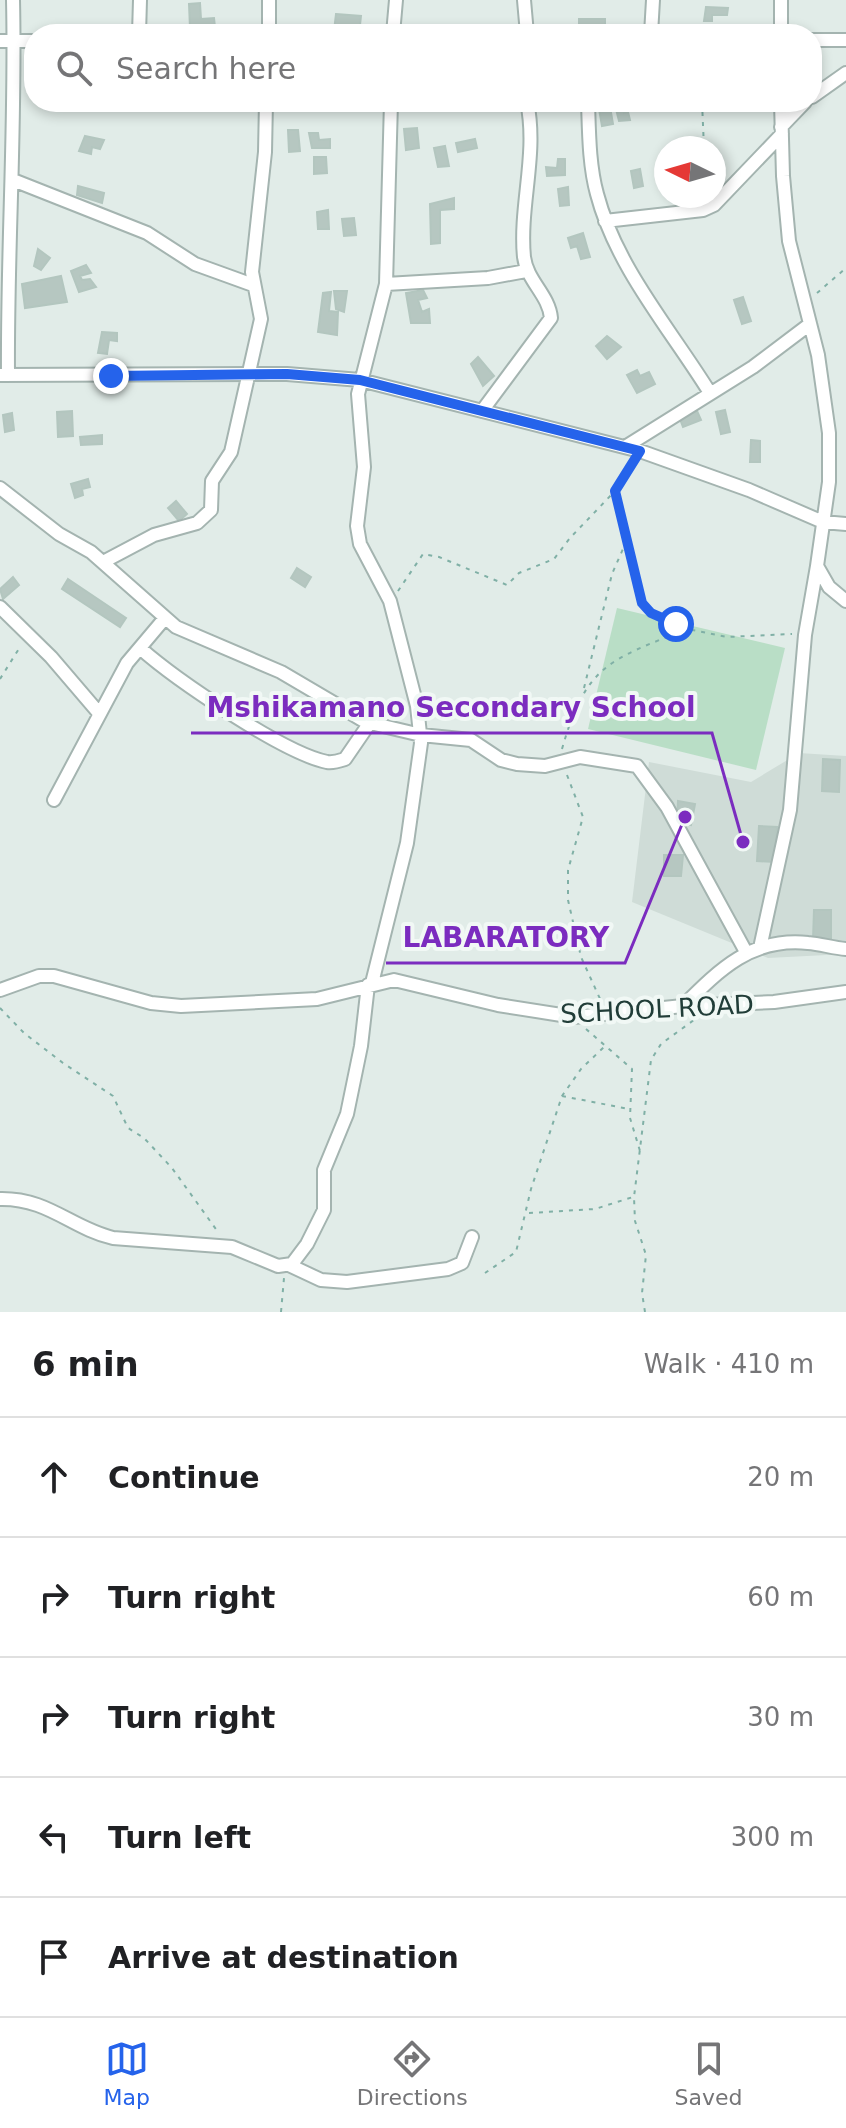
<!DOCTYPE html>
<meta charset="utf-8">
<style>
body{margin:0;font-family:"DejaVu Sans",sans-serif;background:#f6f6f6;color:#202124}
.compass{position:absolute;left:654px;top:136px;width:72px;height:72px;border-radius:50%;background:#fff;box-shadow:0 4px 12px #0003;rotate:275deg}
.stop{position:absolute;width:24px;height:24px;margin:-18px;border:6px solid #2563eb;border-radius:50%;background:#fff}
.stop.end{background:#2563eb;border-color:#fff;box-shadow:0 2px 8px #0008}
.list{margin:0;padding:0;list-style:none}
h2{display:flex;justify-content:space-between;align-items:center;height:104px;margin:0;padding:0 32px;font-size:34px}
h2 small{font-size:26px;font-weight:400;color:#757577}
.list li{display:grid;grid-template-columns:52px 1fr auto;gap:24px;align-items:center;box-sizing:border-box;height:120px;padding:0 32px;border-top:2px solid #e0e0e0}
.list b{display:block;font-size:30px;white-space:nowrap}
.list em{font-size:26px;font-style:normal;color:#757577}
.icon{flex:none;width:44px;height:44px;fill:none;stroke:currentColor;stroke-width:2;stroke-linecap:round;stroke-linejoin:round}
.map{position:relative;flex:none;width:846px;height:1312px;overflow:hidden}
.search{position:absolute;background:#fff;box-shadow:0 4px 12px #0003;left:24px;right:24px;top:24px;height:88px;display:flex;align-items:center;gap:20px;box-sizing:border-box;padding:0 28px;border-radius:32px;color:#757577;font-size:30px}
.sheet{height:704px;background:#fff}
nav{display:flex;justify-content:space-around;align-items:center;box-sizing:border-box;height:112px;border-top:2px solid #e0e0e0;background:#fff;font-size:22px;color:#757577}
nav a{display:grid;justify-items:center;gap:4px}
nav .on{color:#2563eb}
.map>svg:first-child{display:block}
</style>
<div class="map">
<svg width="846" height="1312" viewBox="0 0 846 1312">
<rect width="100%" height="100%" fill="#e1ece8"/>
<path fill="#cfdcd7" d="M799,753L846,756V954L768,958L632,902L649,762L751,782Z"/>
<path fill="#b9dec6" d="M617,608L785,648L756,770L588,729Z"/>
<path fill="#b6c7c1" stroke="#b3c6bf" stroke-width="2" d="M200,3L201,19L214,18L215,27L190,28L189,4Z
M706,7L728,8L727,15H712V21H704Z
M336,14L361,16L359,34L334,31Z
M579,19H605V28L579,27Z
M622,102L624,113L628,112L630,120L619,121L615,105Z
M610,107L613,124L602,126L599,109Z
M417,128L419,148L406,150L404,129Z
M288,130H298L300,151L289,152Z
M309,133H318L319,140L330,139V148H312Z
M85,136L104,140L100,149L92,147L91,154L79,151Z
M475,139L477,148L458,152L456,143Z
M445,146L449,166L438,167L434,148Z
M314,157H326L327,173L314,174Z
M558,159H565V175L547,176L546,167L557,168Z
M640,169L643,186L634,188L631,171Z
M78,186L104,193L102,203L77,195Z
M568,187L569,205L560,206L558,189Z
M454,198V209L440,210V243L431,244L430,204Z
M328,210L329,229H318L317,212Z
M354,218L356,235L344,236L342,219Z
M583,233L590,257L581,259L577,246L571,248L568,238Z
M38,249L50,258L41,270L34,266Z
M86,265L91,273L80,276L82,280L90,279L96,287L79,292L71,271Z
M61,276L67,302L25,308L22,284Z
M423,290L427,298L418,300L422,312L429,309L430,323H411L406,293Z
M334,291H347L344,312L336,309Z
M331,292L329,311L338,312L337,335L318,332L323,293Z
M743,297L751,321L742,324L734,300Z
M102,332L117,333V341L109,340L107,354L98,353Z
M607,336L621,347L607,359L596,346Z
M478,357L494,376L483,386L471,364Z
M637,370L640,376L649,372L655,384L637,393L627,375Z
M725,410L730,432L721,434L716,412Z
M72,411L73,436L58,437L57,412Z
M697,411L701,420L683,427L680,419Z
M12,413L14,430L5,432L3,415Z
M102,435V444L81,445L80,437Z
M751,440L760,441V462H750Z
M88,479L90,487L82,489L83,495L75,498L71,484Z
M176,501L187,514L179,521L168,508Z
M297,568L311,577L305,587L291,578Z
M13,577L19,585L3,599L0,589Z
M68,579L126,618L120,627L62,589Z
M823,759L840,760L839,792L822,791Z
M678,801L695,804L691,825L677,822Z
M759,826L777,827L775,862L757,861Z
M664,855H683L681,876H664Z
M814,910H831V940H813Z"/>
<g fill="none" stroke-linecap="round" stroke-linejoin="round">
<g stroke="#a4b4b0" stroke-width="16">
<path id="minor" d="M269,0V34
M524,0L527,34
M781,0V34
M139,34L140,0
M393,34L396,0
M651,34L653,0
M812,40H846
M0,41H34
M812,97L846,73
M588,102C589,132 589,165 597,194C616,267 671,330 710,393
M781,102L783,176L789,241L818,355L829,433V482L817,566L829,587L846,601
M781,127L805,102
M13,180L147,233L195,264L253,285
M605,221L703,210L714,205L782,134
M386,284L488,278L526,271
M0,375L287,374L360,380L640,451L749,490L823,522L846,524
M8,375C7,249 16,125 13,0
M482,411L551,318C549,295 527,281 524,257C519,206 538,154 527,102
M625,447L753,367L810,324
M0,488L59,534L91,552L176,627L281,672L366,722L421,735L471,740L501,760L517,764L545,766L580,757L637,766L667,807L746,952
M103,562L154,535L197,523L211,510L212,481L231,452L261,319L252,272L265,152L266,102
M0,607L51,657L98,712
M140,648C175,679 283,753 327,762C334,763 339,761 345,759L369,724
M54,800L127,663L165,618
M760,948L790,810L805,635L817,566
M372,983L407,843L421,743L417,706L390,601L360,544L357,526L364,467L358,394L386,284L391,102
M0,990L39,976H54L151,1003L181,1006L317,999L394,980L498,1005L574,1017L683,1006L774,1002L846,992
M683,1006C720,969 752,937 808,943C821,944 833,948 846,949
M0,1199C48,1198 71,1228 113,1238L232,1247L278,1266L292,1264L307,1244L324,1210V1170L347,1114L361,1046L368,985
M289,1265L321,1280L347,1282L448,1269L462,1263L472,1237"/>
</g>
<path stroke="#80b0a6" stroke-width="2" stroke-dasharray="4 6" stroke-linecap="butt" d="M702,102L704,148
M817,293L846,268
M626,542L637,591L651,613L688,629L727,637L792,634
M398,591L423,554L439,557L507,585L519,573L554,559L570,538L615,491L635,462
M0,679L20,647
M584,688L612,574L626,542L616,493
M562,749C586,664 610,660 687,629
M567,775L583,817L568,870V900L581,957L601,1001
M0,1008L24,1033L63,1063L113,1096L128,1128L144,1138L172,1168L218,1232
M586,1029L632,1069L630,1118L640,1151
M562,1096L629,1109
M529,1213L595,1209L633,1197
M485,1273L516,1252L531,1189L562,1096L581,1069L605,1046
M281,1312L284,1278
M645,1312L642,1293L646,1255L635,1221L634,1197L651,1060L661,1044L698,1017"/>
<use href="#minor" stroke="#fff" stroke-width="12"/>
</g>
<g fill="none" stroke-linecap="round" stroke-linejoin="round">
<path stroke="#2563eb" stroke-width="10" d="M111,376L287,374L360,380L640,451L615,491L642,603L651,613L676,624"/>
</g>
<g text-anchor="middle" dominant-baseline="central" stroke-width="8" stroke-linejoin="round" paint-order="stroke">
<g font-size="26" fill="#213d38" stroke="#f1f8f5">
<text transform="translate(657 1009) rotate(-3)">SCHOOL ROAD</text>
</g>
</g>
<path fill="none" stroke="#7b2cbf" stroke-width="3" d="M743 842L712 733H191M685 817L625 963H386"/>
<g fill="#7b2cbf" stroke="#f1f8f5" stroke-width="3">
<circle cx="743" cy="842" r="8"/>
<circle cx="685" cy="817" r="8"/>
</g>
<g font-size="28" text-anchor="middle" font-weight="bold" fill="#7b2cbf" stroke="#f1f8f5" stroke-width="8" stroke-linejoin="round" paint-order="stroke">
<text x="451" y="717">Mshikamano Secondary School</text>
<text x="506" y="947">LABARATORY</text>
</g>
</svg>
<svg class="compass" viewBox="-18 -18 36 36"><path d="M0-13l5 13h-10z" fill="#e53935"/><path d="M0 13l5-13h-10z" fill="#757577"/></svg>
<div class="stop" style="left:676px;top:624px"></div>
<div class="stop end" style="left:111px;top:376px"></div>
<div class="search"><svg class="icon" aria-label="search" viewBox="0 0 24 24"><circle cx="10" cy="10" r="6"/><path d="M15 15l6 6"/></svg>Search here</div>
</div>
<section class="sheet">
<h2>6 min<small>Walk · 410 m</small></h2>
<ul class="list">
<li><svg class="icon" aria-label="ahead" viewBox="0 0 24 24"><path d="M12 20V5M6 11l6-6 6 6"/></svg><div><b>Continue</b></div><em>20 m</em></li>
<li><svg class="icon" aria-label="right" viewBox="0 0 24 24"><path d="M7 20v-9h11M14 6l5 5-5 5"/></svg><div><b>Turn right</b></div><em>60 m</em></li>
<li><svg class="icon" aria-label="right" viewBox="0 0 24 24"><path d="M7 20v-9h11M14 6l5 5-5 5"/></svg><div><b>Turn right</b></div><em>30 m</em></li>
<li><svg class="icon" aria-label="left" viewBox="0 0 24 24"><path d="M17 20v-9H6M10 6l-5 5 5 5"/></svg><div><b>Turn left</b></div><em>300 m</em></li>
<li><svg class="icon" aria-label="arrive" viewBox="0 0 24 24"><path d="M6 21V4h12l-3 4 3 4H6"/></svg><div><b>Arrive at destination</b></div></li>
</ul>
</section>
<nav>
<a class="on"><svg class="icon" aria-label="map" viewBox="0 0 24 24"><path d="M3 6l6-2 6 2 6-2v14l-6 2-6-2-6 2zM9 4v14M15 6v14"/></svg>Map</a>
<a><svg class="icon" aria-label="directions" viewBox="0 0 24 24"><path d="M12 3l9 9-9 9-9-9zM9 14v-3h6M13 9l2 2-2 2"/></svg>Directions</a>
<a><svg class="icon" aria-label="saved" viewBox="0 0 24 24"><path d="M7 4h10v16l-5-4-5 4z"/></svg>Saved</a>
</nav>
